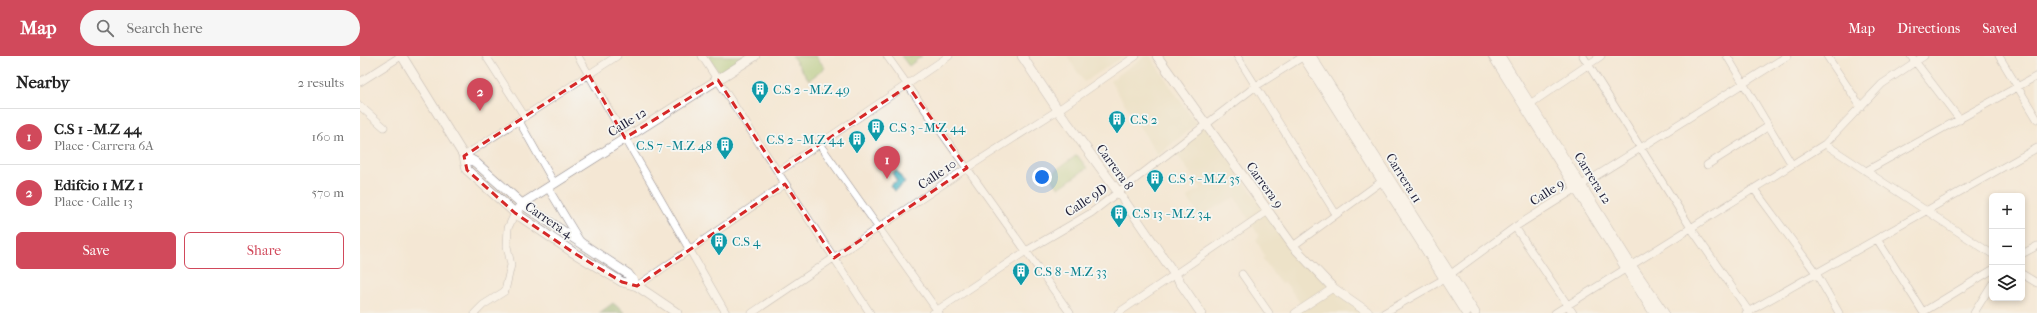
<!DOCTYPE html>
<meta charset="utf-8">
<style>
body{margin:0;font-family:"IM FELL French Canon",serif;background:#f6f6f6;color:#222}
.controls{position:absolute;right:12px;bottom:12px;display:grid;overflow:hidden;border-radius:6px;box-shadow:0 2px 6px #0003}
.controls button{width:36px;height:36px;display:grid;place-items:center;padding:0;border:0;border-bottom:1px solid #e0e0e0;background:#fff;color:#222;font:20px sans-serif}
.you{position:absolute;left:682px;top:121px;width:14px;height:14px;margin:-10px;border:3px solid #fff;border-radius:50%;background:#1a73e8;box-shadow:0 0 0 6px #1a73e833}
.badge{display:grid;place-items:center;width:26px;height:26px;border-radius:50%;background:#d1495b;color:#fff;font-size:13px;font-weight:700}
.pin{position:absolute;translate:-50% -33px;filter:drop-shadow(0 1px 2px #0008)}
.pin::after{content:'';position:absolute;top:21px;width:14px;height:12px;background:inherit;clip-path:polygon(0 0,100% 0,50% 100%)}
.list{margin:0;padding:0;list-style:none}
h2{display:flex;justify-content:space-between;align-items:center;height:52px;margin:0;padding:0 16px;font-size:17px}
h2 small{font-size:13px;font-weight:400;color:#767676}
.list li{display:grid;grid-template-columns:26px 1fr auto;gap:12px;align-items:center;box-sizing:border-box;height:56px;padding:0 16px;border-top:1px solid #e0e0e0}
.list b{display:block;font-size:15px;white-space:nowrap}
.list p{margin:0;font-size:13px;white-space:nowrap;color:#767676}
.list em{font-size:13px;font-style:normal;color:#767676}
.actions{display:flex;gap:8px;padding:12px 16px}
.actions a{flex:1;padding:9px 0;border:1px solid #d1495b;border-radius:6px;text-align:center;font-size:14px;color:#d1495b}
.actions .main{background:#d1495b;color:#fff}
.icon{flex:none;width:22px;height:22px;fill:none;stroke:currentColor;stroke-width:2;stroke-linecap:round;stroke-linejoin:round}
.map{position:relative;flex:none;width:1677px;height:257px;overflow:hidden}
header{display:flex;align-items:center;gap:24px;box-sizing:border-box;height:56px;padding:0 20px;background:#d1495b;color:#fff}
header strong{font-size:19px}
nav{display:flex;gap:22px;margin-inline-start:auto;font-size:14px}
.search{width:280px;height:36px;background:#f6f6f6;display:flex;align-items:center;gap:10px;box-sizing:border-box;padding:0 14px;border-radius:22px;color:#767676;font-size:15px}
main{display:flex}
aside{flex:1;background:#fff}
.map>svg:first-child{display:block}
</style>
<header>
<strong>Map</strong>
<div class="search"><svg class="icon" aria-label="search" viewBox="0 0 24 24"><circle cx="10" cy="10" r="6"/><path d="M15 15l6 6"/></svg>Search here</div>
<nav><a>Map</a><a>Directions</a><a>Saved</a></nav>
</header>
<main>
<aside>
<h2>Nearby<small>2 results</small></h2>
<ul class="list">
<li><span class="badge">1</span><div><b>C.S 1 - M.Z 44</b><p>Place · Carrera 6A</p></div><em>160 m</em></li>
<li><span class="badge">2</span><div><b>Edifcio 1 MZ 1</b><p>Place · Calle 13</p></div><em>570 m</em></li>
</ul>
<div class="actions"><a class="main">Save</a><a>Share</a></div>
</aside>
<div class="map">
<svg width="1677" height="257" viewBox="0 0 1677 257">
<rect width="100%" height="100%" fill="#f6f6f2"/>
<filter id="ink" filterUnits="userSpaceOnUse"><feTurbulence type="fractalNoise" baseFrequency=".025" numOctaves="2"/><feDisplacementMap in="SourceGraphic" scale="8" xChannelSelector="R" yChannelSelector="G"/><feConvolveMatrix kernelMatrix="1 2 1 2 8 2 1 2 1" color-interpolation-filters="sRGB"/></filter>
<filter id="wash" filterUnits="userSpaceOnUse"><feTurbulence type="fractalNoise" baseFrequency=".012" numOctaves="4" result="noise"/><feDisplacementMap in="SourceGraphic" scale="16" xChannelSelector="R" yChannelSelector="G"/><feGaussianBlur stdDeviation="0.9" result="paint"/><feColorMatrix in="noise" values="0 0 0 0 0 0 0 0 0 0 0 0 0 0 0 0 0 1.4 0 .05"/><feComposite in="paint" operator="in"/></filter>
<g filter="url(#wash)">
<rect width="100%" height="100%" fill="#f4e7d4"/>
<path fill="#e4dbba" d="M707,0H764L724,26Z
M785,0H790L836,68L798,99L750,25Z
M845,68L930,192L1009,257H935L943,251L925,226L921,228L903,203L905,200L896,184L899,180L875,141L841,159L838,158L827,141L841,132L818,100L812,95Z"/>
<path fill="#9bc36f" stroke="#5e7255" d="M348,0H384L359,17Z
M432,0H456L465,12L449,24Z
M541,0H562L549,10Z
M717,99L727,112L699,132L689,119Z"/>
<path fill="#7ca962" stroke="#4f664e" d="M253,247L265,257H239Z"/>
<path fill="#49b6c4" stroke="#366c80" d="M537,115L545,127L534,135L530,129L537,125L532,117Z"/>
</g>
<g filter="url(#ink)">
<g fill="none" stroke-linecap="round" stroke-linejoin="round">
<g stroke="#8b8488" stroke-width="8">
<path id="street" d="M126,0L165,61
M218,0L366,257
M342,0L510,257
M527,0L710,257
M877,0L976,158
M1223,0L1331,172L1390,257
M1367,0L1432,109
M1467,0L1501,51
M1551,0L1600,64
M1639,0L1677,63
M0,26L41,0
M0,50L24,71
M1167,50L1241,0
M159,65L194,127
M1465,88L1632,198
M460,89L579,257
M104,100L257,0
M1347,109L1409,70
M1506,115L1677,20
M418,116L589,0
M188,132L220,185
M1394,133L1456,217L1479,257
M1155,171L1213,257
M1517,183L1563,256L1632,214
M933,190L1025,123
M1662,198L1677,190
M882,218L909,257
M1662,218L1677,227
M277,230L425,128
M115,257L123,249L145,235L151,209L147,190L148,172L155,157
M392,257L607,112L698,54L776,0
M573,257L666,195L731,157L896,30L944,0
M758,257L908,155
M935,257L973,232
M1024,257L1084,223L1155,171L1427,0
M1195,257L1465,88L1522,28L1564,0
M1386,257L1677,92
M1614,257L1632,228"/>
</g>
<g stroke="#8b8488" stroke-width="10">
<path id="secondary" d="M42,0L104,100L107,114L155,157L214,197L262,226L277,230
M662,0L698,54L759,137L841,257
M797,0L933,190L973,232L1009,257
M943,0L1106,257
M951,0L1115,257
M1133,0L1294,257
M1140,0L1271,209L1304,257
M104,100L115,106L162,148L268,218L277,230L317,257
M155,157L162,148L395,0"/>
</g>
<use href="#street" stroke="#fff" stroke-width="7"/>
<use href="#secondary" stroke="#fff" stroke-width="9"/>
</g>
</g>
<path d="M0 0H1677V257H0ZM229,19L265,82L358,24L418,116L548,30L607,112L474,202L425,128L277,230L262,226L214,197L155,157L107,114L104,100Z" fill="#f4e7d4" fill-opacity=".55" fill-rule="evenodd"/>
<path fill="none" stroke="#d62828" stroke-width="3" stroke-dasharray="8 5" stroke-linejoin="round" d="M229,19L265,82L358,24L418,116L548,30L607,112L474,202L425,128L277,230L262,226L214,197L155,157L107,114L104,100Z"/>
<defs>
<g id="building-pin" transform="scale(0.9)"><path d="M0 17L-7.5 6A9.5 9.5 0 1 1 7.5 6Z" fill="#0f9aa8" stroke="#f6f6f2"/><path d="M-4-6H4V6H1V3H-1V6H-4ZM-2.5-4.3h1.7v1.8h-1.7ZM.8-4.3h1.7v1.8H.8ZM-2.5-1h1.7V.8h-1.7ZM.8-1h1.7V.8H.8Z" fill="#fff"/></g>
</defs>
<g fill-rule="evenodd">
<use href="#building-pin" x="400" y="33"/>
<use href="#building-pin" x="757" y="63"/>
<use href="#building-pin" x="516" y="71"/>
<use href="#building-pin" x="497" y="83"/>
<use href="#building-pin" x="365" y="89"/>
<use href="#building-pin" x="795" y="122"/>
<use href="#building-pin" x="759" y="157"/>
<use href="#building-pin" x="359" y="185"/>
<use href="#building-pin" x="661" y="215"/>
</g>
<g text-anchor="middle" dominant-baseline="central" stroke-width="3.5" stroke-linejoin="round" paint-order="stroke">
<g font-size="13" fill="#0d838f" stroke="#f6f6f2" text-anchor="start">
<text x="413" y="33">C.S 2 - M.Z 49</text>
<text x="770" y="63">C.S 2</text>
<text x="529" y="71">C.S 3 - M.Z 44</text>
<text x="484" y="83" text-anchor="end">C.S 2 - M.Z 44</text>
<text x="352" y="89" text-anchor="end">C.S 7 - M.Z 48</text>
<text x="808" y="122">C.S 5 - M.Z 35</text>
<text x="772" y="157">C.S 13 - M.Z 34</text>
<text x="372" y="185">C.S 4</text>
<text x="674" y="215">C.S 8 - M.Z 33</text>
</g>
<g font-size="13" fill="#22223b" stroke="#f6f6f2">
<text transform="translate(267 66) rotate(-32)">Calle 12</text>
<text transform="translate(755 111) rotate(54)">Carrera 8</text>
<text transform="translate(577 118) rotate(-34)">Calle 10</text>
<text transform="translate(1044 122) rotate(58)">Carrera 11</text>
<text transform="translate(1233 122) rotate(58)">Carrera 12</text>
<text transform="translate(905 129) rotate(54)">Carrera 9</text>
<text transform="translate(1187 136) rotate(-33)">Calle 9</text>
<text transform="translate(726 144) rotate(-34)">Calle 9D</text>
<text transform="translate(189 164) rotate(34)">Carrera 4</text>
</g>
</g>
</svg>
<div class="controls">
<button>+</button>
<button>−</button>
<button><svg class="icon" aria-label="layers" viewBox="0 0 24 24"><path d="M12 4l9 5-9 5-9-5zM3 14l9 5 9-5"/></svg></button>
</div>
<div class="you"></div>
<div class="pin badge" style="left:527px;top:123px">1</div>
<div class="pin badge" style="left:120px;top:55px">2</div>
</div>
</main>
